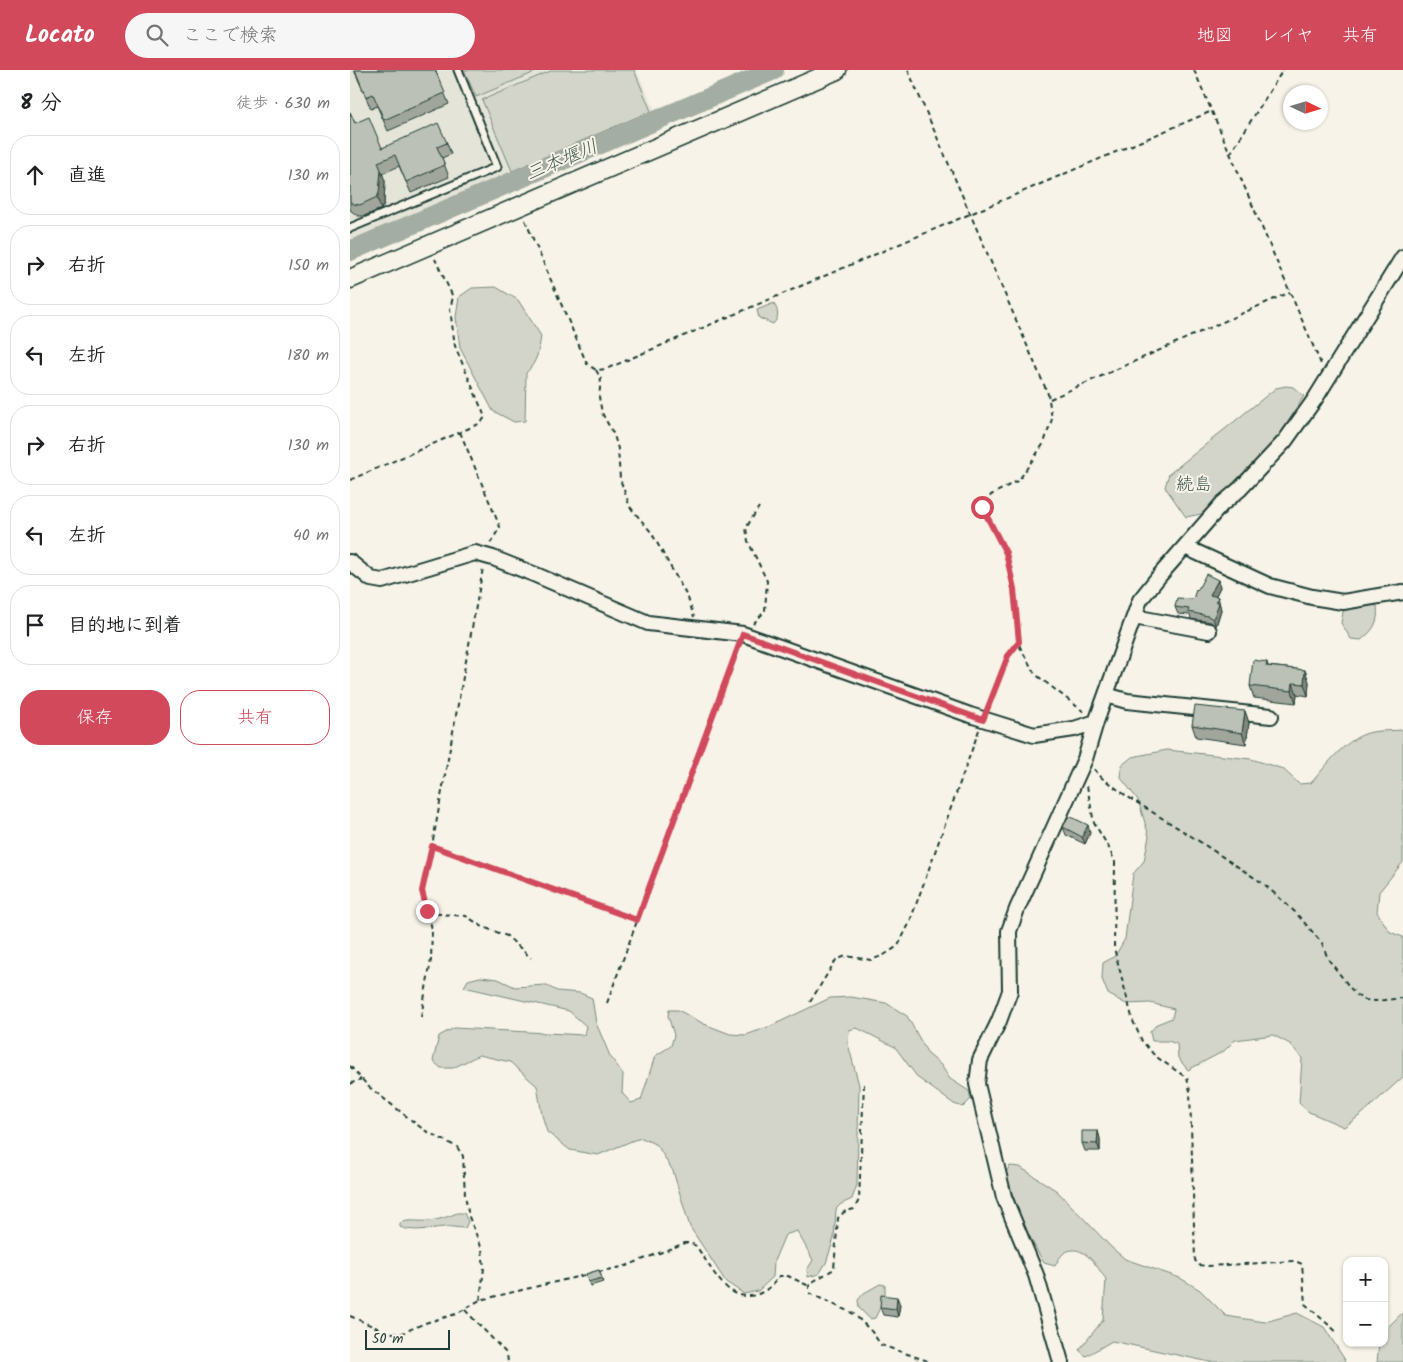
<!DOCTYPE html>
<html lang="ja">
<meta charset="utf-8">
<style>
body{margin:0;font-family:Kalam,"Klee One",sans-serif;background:#f6f6f6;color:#202124}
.controls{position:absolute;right:15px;bottom:15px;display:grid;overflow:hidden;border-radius:10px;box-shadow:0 1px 4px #0004}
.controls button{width:45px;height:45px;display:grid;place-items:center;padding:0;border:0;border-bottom:1px solid #e0e0e0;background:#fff;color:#202124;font:25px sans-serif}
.compass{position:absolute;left:933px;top:15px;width:45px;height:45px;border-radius:50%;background:#fff;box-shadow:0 1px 4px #0004;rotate:94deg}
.scale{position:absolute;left:15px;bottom:12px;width:85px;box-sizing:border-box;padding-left:5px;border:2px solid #1f3d34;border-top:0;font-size:14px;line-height:18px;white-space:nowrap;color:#1f3d34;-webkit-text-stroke:4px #f7f3e8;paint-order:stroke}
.stop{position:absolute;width:15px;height:15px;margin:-11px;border:4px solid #d1495b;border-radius:50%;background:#fff}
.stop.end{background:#d1495b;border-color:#fff;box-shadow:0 1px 5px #0008}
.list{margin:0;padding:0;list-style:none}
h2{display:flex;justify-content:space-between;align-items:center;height:65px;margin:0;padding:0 20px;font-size:21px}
h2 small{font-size:16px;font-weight:400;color:#757577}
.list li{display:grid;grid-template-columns:32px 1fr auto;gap:15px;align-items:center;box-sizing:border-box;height:80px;margin:0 10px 10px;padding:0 10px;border:1px solid #e0e0e0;border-radius:20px}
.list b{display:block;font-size:19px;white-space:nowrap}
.list em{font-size:16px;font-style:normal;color:#757577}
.actions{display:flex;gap:10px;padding:15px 20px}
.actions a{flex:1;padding:11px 0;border:1px solid #d1495b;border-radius:20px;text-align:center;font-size:18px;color:#d1495b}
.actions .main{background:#d1495b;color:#fff}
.icon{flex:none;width:28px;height:28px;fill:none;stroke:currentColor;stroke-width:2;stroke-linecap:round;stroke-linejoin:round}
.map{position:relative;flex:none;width:1053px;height:1292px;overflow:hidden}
header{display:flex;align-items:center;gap:30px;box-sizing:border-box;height:70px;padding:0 25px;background:#d1495b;color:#fff}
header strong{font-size:24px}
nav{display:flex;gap:28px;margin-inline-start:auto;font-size:18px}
.search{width:350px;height:45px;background:#f6f6f6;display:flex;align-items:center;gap:12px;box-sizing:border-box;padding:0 18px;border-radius:28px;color:#757577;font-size:19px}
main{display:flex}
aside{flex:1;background:#fff}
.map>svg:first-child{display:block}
</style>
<header>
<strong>Locato</strong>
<div class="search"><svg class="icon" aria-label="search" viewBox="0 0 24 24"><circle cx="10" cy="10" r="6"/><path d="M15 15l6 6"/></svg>ここで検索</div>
<nav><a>地図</a><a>レイヤ</a><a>共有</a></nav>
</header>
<main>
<aside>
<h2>8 分<small>徒歩 · 630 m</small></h2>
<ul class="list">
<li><svg class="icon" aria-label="ahead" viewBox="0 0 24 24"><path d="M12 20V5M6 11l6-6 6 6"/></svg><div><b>直進</b></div><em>130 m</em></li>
<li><svg class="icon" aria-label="right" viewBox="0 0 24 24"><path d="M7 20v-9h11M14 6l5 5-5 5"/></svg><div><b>右折</b></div><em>150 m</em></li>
<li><svg class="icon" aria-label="left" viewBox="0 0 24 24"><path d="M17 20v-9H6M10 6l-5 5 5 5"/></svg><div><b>左折</b></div><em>180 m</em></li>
<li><svg class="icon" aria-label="right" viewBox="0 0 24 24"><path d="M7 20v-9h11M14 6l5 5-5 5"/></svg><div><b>右折</b></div><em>130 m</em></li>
<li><svg class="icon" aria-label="left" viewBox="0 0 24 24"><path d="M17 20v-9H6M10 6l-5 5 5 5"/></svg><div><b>左折</b></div><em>40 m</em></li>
<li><svg class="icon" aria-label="arrive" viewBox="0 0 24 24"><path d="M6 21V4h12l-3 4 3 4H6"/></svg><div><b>目的地に到着</b></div></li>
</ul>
<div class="actions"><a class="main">保存</a><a>共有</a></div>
</aside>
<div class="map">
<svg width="1053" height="1292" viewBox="0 0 1053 1292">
<rect width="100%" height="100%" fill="#f7f3e8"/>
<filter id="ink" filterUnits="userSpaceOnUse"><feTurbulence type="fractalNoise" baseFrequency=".02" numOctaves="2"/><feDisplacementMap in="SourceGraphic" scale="10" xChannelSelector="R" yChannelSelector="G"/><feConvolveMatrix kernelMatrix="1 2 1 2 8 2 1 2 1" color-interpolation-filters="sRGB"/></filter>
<g filter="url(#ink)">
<path fill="#e5e4d9" d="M0,0H286L306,42L0,176Z"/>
<path fill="#d3d5ca" stroke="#79897f" d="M114,0H190L126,27Z
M203,0H284L301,41L162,101L132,30Z
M146,217L168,230L191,266C189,281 187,292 176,303L175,351L164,352L143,341L110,278L106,247L109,227L122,218Z
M424,233C428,241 430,247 423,254L409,248L407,240Z
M936,316L943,317L954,326L926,371L851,444L836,447L815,417L819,404L926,318Z
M1023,533L1027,536C1029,552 1024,560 1011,570L1001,569L991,553L994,537Z
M1053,660V792L1029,822L1027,842L1040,862L1053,867V1007L1012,1044L994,1057L959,1042L949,1033L952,988L940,974L923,965L885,970L874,981L838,1000L828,988L827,974L818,971H802L800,962L807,954L822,948L824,939L800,933L776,934L758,924L752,909L753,893L765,886L775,869L783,804L794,791L799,766L788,730L771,708L772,695L782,687L817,680L901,689L933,699L949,714L961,713C977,695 996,667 1022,662C1032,660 1043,661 1053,660Z
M130,907L148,909L165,917L195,915L207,921L230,923L242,928L246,953L260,986L273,1004L272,1023L281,1033L291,1030L305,986L321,976L324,965L318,946L319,940H328L354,954L380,964L396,965L421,956L480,928L501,927L536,933L557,946L578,984L591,995L600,1009L619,1021L621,1029L613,1037L604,1034L568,1008L545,977L507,958L499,960L498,974L509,1015L507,1115L502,1129L491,1134L486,1139L484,1168L476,1193L469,1204L458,1207L457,1200L463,1190L447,1161L435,1165L424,1191L423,1207L408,1221L394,1224L376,1212L340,1157L323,1101L307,1075L292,1068L284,1070L248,1085L220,1080L197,1062L192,1045L187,1016L160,992L129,985L103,998H91L83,991L89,966L104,958L234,965L236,956L219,941L114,917L118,910Z
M660,1096L670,1097L707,1121L762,1178L775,1189L830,1208L850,1220L876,1246L915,1252L947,1243L974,1257L995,1290L994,1292H860L762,1271L736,1286L729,1280L753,1250L756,1209C747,1197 733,1171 714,1183C711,1185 707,1192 705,1196L694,1193C676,1162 665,1136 656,1102Z
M107,1143H114L118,1152L115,1158C108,1158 101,1156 94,1157C79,1158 65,1163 50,1157V1153C59,1149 68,1152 79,1151C88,1150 98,1147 107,1143Z
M530,1214L535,1215V1227L525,1248L520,1249L509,1238L508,1230L514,1223Z
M1053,1242V1292H1027L1029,1273H1034V1261Z"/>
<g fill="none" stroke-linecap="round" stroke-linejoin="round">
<path stroke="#a4ada3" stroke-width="20" d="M0,181L424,0"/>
<g stroke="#1f3d34" stroke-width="11">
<path id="service" d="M0,158L147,97L108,0"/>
</g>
<g stroke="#1f3d34" stroke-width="18">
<path id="minor" d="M835,477L920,516L962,527L993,532L1053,522
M0,492L21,509L32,511L125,483L143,488L186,505L298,553L393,564L620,645L684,665L724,659L746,652
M784,547L859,561
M756,625L777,631L921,646
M711,1292L686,1205L654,1127L627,1014L630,990L649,951L660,921L659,861L667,839L735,689L746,652L790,530L810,505L872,434L890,419L935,371L965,329L1053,187"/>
</g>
<g stroke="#1f3d34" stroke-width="21">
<path id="tertiary" d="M0,209L487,0"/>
</g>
<path stroke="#1f3d34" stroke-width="2" stroke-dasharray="5 4" stroke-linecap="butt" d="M558,0L698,324L702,349L694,373L669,410L641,425L633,437L656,483L663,519L670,577L685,604L734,642
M844,0L971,294
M880,84L933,0
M175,150L237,294L246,300L256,299L862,41
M246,300L251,309L249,327L252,343L264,365L268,379L270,409L280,437L301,462L338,528L344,547
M700,329L940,222
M110,362L150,457L140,474
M0,410L131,353L135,347L105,276L100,239L103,227L85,189
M403,554L415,541L417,511L398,471L396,458L409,437
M638,637L657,586L669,572
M744,699L752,708L778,727L841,766L914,814L945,842L972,873L978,889L1005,924L1014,930L1026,931L1053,928
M737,716L744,753L758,776L765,792L764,878L783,951L792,971L805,986L837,1008L840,1021L845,1190L848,1195L857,1196L945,1191L952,1194L955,1234L988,1263
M83,776L287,850
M77,843L116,846L133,857L157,866L181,888
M460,932L486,890L496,886L521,890L534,885L548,876L559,854L629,660
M257,933L388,576
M71,947L81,890L82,859L72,821L82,776L133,498
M0,996L19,1017L74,1060L107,1077L113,1086L115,1125L119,1147L132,1179L134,1198L130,1230
M0,1014L11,1009
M514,1014L509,1130L504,1139L494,1142L488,1148L484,1199L464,1211L459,1216V1223L504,1244L522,1262L531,1275L581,1292
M248,1202L276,1196L335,1173H341L346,1176C355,1188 363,1204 374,1215C392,1234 416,1227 429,1206H438L459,1216
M115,1240L157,1284L158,1292
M0,1246L36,1262L50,1264L75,1253L106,1244L130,1230L239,1204"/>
<use href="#service" stroke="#f7f3e8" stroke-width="7"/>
<use href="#minor" stroke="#f7f3e8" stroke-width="14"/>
<use href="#tertiary" stroke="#f7f3e8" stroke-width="18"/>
</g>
<path fill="#a1a69d" stroke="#1f3d34" d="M4,0H85L99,34L38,61L27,36L21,39Z
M0,42L5,53L32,78L97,73L101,84L92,88L99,107L61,123L49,96L32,104L35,111L34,134L31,139L14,146H8L0,140Z
M868,510L870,517L865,527H868L871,540L866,556L861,552L841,549L840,545L828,544L825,537L843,529L847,521Z
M917,592L918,596L955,600L959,612L958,626L947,624L946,633L904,628L900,616Z
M895,641L899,653L896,674L846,667L842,655Z
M713,757L740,763L735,774L716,765Z
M748,1061L750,1069V1081H735L732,1073Z
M249,1200L253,1212L240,1216L236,1204Z
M547,1227L550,1235L548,1247L533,1245L530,1237Z"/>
<path fill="#83877f" stroke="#1f3d34" d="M31,100L35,111L34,134L31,139L27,127Z
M868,510L870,517L863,532L860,525Z
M868,527L871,540L866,556L863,549L866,532Z
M955,600L959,612L958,626L954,614Z
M943,613L947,624L946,633L942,621Z
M895,641L899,653L896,674L892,663Z
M738,755L740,763L735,774L732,767Z
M748,1061L750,1069V1081L747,1074Z
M547,1227L550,1235L548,1247L546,1239Z"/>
<path fill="#bbc1b6" stroke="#1f3d34" d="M5,0H85L95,23L34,50L23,24L16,27Z
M0,42L5,53L19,47L32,78L88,53L97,73L87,77L95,95L56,112L45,85L28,92L31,100L29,123L27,127L10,135L4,134L0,132Z
M856,504L868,510L860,525L868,527L866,532L869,533L863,549L858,546L838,542L839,539L825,537L827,528L843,529L846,520L847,521Z
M903,590L917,592L916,596L955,600L954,614L943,613L942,621L900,616Z
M845,636L895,641L892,663L842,655Z
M719,746L738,755L732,767L713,757Z
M732,1061H748L747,1074L732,1073Z
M249,1200L252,1208L238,1212L236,1204Z
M531,1225L547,1227L546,1239L530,1237Z"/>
</g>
<g fill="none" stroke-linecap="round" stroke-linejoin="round" filter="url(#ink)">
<path stroke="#d1495b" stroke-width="6" d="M77,841L72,821L82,776L287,850L393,564L633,650L658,586L669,572L664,519L656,483L632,437"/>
</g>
<g text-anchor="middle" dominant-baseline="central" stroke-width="4" stroke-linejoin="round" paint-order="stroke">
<g font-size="18" fill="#435b52" stroke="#f7f3e8">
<text x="844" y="415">続島</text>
</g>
<g font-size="19" font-style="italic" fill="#405950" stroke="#f7f3e8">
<text transform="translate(212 91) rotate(-23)">三本堰川</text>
</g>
</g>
</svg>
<div class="controls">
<button>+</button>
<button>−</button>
</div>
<svg class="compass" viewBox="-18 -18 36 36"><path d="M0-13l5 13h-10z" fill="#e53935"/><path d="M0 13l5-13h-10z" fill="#757577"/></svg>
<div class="scale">50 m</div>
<div class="stop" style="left:632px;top:437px"></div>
<div class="stop end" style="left:77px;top:841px"></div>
</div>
</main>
